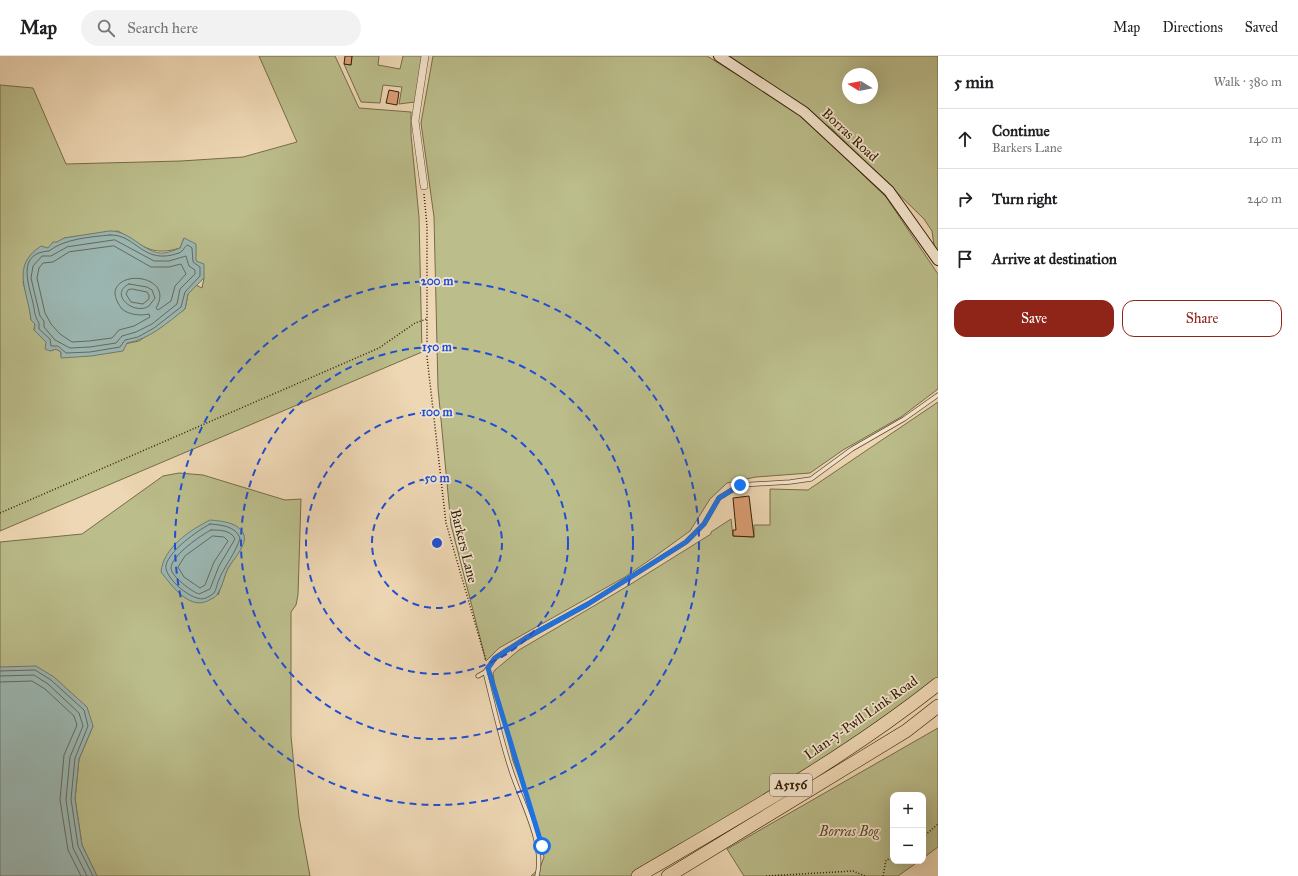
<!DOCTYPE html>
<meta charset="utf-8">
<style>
body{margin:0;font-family:"IM FELL Great Primer",serif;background:#f2f2f2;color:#202124}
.controls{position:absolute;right:12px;bottom:12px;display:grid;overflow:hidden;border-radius:8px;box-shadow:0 4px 16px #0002}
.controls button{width:36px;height:36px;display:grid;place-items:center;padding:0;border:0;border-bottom:1px solid #e0e0e0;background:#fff;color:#202124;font:20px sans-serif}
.compass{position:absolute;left:842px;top:12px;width:36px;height:36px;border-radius:50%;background:#fff;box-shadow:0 4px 16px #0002;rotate:280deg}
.stop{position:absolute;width:12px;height:12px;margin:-9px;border:3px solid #1a73e8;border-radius:50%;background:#fff}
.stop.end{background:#1a73e8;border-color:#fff;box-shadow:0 1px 4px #0008}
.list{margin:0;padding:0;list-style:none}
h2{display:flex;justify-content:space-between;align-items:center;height:52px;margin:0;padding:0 16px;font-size:17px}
h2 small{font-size:13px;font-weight:400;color:#757577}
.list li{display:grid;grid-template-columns:26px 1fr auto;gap:12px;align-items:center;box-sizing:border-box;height:60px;padding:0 16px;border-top:1px solid #e0e0e0}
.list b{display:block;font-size:15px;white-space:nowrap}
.list p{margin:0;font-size:13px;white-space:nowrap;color:#757577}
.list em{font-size:13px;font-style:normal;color:#757577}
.actions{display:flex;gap:8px;padding:12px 16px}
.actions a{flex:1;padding:9px 0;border:1px solid #8f2418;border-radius:12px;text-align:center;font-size:14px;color:#8f2418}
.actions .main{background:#8f2418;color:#fff}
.icon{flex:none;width:22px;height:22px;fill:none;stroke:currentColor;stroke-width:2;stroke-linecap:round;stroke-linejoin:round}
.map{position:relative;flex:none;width:938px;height:820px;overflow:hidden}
header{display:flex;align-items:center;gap:24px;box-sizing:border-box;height:56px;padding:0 20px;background:#fff;border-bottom:1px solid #e0e0e0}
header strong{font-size:19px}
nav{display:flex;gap:22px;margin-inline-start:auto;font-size:14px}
.search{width:280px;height:36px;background:#f2f2f2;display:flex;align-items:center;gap:10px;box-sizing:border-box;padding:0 14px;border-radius:22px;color:#757577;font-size:15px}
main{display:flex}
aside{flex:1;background:#fff}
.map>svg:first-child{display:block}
</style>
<header>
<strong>Map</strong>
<div class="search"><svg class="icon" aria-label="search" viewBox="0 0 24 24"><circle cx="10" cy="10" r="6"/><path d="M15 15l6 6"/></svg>Search here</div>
<nav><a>Map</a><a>Directions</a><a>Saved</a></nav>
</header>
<main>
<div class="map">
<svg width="938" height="820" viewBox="0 0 938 820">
<rect width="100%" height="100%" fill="#eed7b4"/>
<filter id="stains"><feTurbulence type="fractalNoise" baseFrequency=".005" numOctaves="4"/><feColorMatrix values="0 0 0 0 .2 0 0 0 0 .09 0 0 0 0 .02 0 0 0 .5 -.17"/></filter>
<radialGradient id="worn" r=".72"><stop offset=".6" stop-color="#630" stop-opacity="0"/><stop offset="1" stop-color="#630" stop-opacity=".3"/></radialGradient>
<path fill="#bbbd8b" stroke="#766c48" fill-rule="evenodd" d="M259,0H335L359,52L411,56V79L419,161L422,296L0,475V29L33,32L66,108L181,105L243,101L297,86ZM118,175C142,189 151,201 180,192L184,182L204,222L202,232L196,229L188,238L185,253L139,285L61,301V296L56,293L50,295L47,286L34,274L35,268L31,264L29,248L23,226L64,182Z
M352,0H379L378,9L400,13L403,0H423L415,46L399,48L402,31L383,29L380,47L361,46L344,8L351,9Z
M433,0H707L800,58L886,141L938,218V333L901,361L843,394L810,417L756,421L727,427L710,443L690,475L654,501L625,521L499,592L486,605L451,469L438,332L434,161L421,67Z
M729,0H938V195L934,189L932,175L924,163L832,73ZM848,18H872V42H848Z
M938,346V622L886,663L635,820H531L540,812L544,801L535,762L513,705L495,631L493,617L495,614L519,594L626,531L711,478V476L731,463L733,480L754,481V469H770V433L808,434Z
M179,417L203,419L285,444L301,443L298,539L296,549L291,556V680L299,761L310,820H97L82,789L75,743L79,703L93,670L0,611V486L82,478L163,420ZM238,472L242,490L227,514L218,539Z
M938,672V791L923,802V739H893V805H919L898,820H744L727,793Z"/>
<path fill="#9bb8b4" stroke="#717a6e" d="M109,175C127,174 139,191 155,196C163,199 173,195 180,192L184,182L196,188V205L204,208V222L188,238L185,253C167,267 150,283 127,287L123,295L91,300L61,302V296L56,293L50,295L45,293L46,286L34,274L35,268L31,264C28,235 10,210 41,190L48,192L53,186H57L64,182Z
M210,464C221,465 239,466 244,479C247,489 233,504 228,512C224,520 223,530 218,537C217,540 214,542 211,543C191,557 172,530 161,516C163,492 190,474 210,464Z
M36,610L54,621L87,651L93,670L79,703L75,743L82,789L97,820H0V611Z"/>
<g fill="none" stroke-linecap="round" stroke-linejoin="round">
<path stroke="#666a5c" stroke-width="1" d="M110,179C137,178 142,210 179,197C184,195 184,190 188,189L192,192L193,206L200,211V220L185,236L181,251L154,272L138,281L125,284L120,291L90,296L66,297L58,290H51L50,283L39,273V267C34,259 35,256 33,247C28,226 17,197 49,195C64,183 89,181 110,179Z
M115,184L154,205H169L186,200L189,210L195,214V218L180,233L177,248L152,268L136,276L122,280L116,287L90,291L70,292L55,284L44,271V265L40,260L31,222L33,210L42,200H51L67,191Z
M114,190L151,211H169L181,208L186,218L175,230L171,245L158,254L156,252C175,221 119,212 115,236C115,242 118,248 122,253C129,259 141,260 149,258L150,261L134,270L119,274L112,282L89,285L72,286L60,278L51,268L45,257L37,222L39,212L43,207L53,206L69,196Z
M129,228L147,231L152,234L155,242L149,250C134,260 108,238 129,228Z
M132,233L147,236L149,239V243L143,248L131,246L126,238L128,234Z
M210,468C222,469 235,470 240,482C236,497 224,510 218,526C217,529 216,534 214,537C212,539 208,541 206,542C194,548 163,521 166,509C170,494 197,475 210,468Z
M211,474C220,474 231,474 235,483L219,510L210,533L199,538C192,536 171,520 171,512C171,500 201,479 211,474Z
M213,480L224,481L228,485L214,506L205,529L200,532L184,521L178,511L185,500Z
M0,615L35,614L51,624L84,654L88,670L75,702L71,743L78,790L93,820
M0,620L34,619L48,628L79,657L83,670L70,701L66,744L73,792L87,820
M0,626L32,625L45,633L74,660L77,669L64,699L60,744L68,794L81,820"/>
</g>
<path fill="#dd9f76" stroke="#321c04" d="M345,0H352L351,9L344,8Z
M389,34L399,36L397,49L386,47Z
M749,440L754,481L733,480V474H736L733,442Z"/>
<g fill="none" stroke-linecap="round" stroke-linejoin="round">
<g stroke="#614b30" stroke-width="5">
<path id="lane" d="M485,616C493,647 500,680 510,711C519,742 546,787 537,820
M478,620L485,616L495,602L526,582L588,548L686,486L704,468L719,442L740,429L790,426L811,423L852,393L904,363L938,339"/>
</g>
<g stroke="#614b30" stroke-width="8">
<path id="street" d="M424,130L415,65L425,0"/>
</g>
<g stroke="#321c04" stroke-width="12">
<path id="secondary" d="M719,0L804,56L889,135L938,204"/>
</g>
<g stroke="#321c04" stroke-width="14">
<path id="highway" d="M638,820C740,760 845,702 938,628
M668,820L906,675L938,650"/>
</g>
<path stroke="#321c04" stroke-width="1.5" stroke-dasharray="1 2" stroke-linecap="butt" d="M424,138L427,170V301L446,467L486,605
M0,457L379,292L415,267L427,263
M510,688L519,715
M923,781L938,768
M766,820L853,815L865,820
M883,820L886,804L893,802"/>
<use href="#lane" stroke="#f4e5ce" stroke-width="3.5"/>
<use href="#street" stroke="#f4e5ce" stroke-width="7"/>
<use href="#secondary" stroke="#f4e5ce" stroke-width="10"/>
<use href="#highway" stroke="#eed7b4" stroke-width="13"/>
</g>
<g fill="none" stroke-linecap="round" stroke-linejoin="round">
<path stroke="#1a73e8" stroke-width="5" d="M542,790L488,612L495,602L526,582L588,548L686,486L704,468L719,442L740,429"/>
</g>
<g fill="none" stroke="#1d4ed8" stroke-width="2" stroke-dasharray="7 5">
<circle cx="437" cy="487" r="65"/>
<circle cx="437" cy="487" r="131"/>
<circle cx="437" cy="487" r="196"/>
<circle cx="437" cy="487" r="262"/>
</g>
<g text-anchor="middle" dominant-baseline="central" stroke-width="3.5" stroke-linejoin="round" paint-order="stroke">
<rect fill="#f4e5ce" stroke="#6c5841" stroke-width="1" x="770" y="718" width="42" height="22" rx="3"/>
<g font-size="13" font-weight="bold" fill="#321c04">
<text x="791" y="729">A5156</text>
</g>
<g font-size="14" fill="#321c04" stroke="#f4e5ce">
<text transform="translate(850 79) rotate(43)">Borras Road</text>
<text transform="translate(464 490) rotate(76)">Barkers Lane</text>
<text transform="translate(861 662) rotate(-35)">Llan-y-Pwll Link Road</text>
</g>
<g font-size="14" font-style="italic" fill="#5b4c2c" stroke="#f4e5ce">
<text x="849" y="775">Borras Bog</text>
</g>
</g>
<circle cx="437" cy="487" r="6" fill="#1d4ed8" stroke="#f4e5ce" stroke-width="2"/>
<g font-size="12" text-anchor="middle" font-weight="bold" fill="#1d4ed8" stroke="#f4e5ce" stroke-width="3.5" stroke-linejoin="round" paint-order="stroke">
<text x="437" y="229">200 m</text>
<text x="437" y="295">150 m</text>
<text x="437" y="360">100 m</text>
<text x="437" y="426">50 m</text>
</g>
<rect width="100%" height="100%" filter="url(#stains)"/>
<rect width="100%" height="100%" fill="url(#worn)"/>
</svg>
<div class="controls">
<button>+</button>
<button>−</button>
</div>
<svg class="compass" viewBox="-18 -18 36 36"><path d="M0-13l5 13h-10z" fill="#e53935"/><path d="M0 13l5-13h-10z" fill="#757577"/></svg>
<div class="stop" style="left:542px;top:790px"></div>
<div class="stop end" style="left:740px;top:429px"></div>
</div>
<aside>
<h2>5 min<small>Walk · 380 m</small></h2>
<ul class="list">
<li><svg class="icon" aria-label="ahead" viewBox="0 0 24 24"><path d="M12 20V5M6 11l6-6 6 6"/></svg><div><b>Continue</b><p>Barkers Lane</p></div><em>140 m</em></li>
<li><svg class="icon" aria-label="right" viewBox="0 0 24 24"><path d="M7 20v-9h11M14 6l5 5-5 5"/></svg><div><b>Turn right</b></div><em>240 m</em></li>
<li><svg class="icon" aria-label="arrive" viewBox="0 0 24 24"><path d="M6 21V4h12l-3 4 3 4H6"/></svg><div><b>Arrive at destination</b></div></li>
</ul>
<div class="actions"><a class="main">Save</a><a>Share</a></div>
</aside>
</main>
